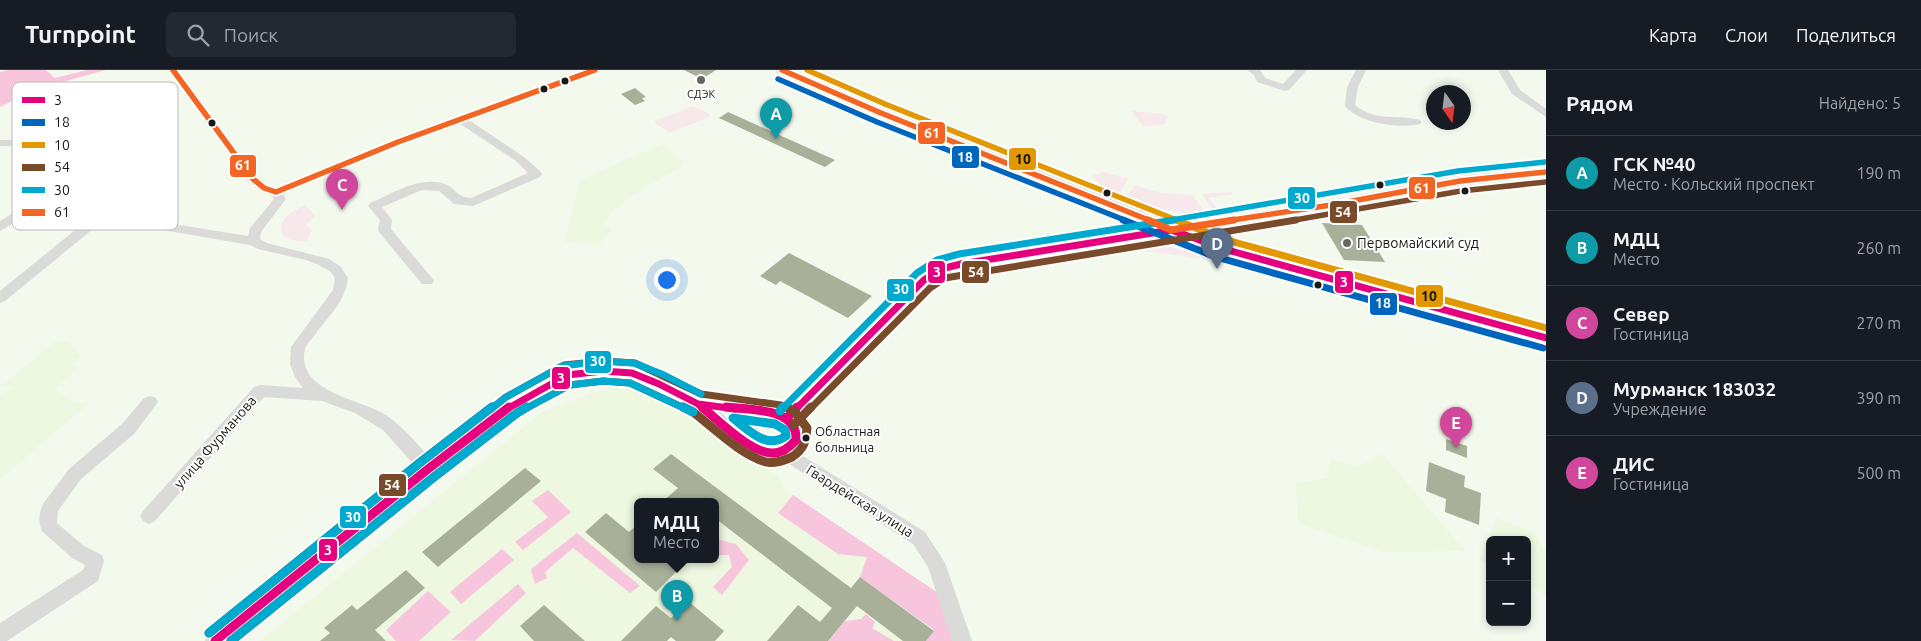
<!DOCTYPE html>
<html lang="ru">
<meta charset="utf-8">
<style>
body{margin:0;font-family:Ubuntu,sans-serif;background:#242831;color:#f1f3f6}
.controls{position:absolute;right:15px;bottom:15px;display:grid;overflow:hidden;border-radius:8px;box-shadow:0 2px 8px #0003}
.controls button{width:45px;height:45px;display:grid;place-items:center;padding:0;border:0;border-bottom:1px solid #363941;background:#171b24;color:#f1f3f6;font:25px sans-serif}
.compass{position:absolute;left:1426px;top:15px;width:45px;height:45px;border-radius:50%;background:#171b24;box-shadow:0 2px 8px #0003;rotate:166deg}
.you{position:absolute;left:666px;top:209px;width:18px;height:18px;margin:-12px;border:4px solid #fff;border-radius:50%;background:#1a73e8;box-shadow:0 0 0 8px #1a73e833}
.badge{display:grid;place-items:center;width:32px;height:32px;border-radius:50%;background:#db2777;color:#fff;font-size:16px;font-weight:700}
.pin{position:absolute;translate:-50% -41px;filter:drop-shadow(0 1px 2px #0008)}
.pin::after{content:'';position:absolute;top:26px;width:18px;height:15px;background:inherit;clip-path:polygon(0 0,100% 0,50% 100%)}
.popup{position:absolute;left:634px;top:428px;width:85px;height:65px;box-sizing:border-box;display:grid;place-content:center;border-radius:8px;background:#171b24;filter:drop-shadow(0 1px 4px #0005);font-size:16px;white-space:nowrap;color:#9ea1a6}
.popup b{font-size:19px;color:#f1f3f6}
.popup::after{content:'';position:absolute;left:50%;top:100%;margin-left:-10px;border:10px solid transparent;border-top-color:#171b24}
.list{margin:0;padding:0;list-style:none}
h2{display:flex;justify-content:space-between;align-items:center;height:65px;margin:0;padding:0 20px;font-size:21px}
h2 small{font-size:16px;font-weight:400;color:#9ea1a6}
.list li{display:grid;grid-template-columns:32px 1fr auto;gap:15px;align-items:center;box-sizing:border-box;height:75px;padding:0 20px;border-top:1px solid #363941}
.list b{display:block;font-size:19px;white-space:nowrap}
.list p{margin:0;font-size:16px;white-space:nowrap;color:#9ea1a6}
.list em{font-size:16px;font-style:normal;color:#9ea1a6}
.icon{flex:none;width:28px;height:28px;fill:none;stroke:currentColor;stroke-width:2;stroke-linecap:round;stroke-linejoin:round}
.map{position:relative;flex:none;width:1546px;height:571px;overflow:hidden}
header{display:flex;align-items:center;gap:30px;box-sizing:border-box;height:70px;padding:0 25px;background:#171b24;border-bottom:1px solid #363941}
header strong{font-size:24px}
nav{display:flex;gap:28px;margin-inline-start:auto;font-size:18px}
.search{width:350px;height:45px;background:#242831;display:flex;align-items:center;gap:12px;box-sizing:border-box;padding:0 18px;border-radius:8px;color:#9ea1a6;font-size:19px}
main{display:flex}
aside{flex:1;background:#171b24}
.map>svg:first-child{display:block}
</style>
<header>
<strong>Turnpoint</strong>
<div class="search"><svg class="icon" aria-label="search" viewBox="0 0 24 24"><circle cx="10" cy="10" r="6"/><path d="M15 15l6 6"/></svg>Поиск</div>
<nav><a>Карта</a><a>Слои</a><a>Поделиться</a></nav>
</header>
<main>
<div class="map">
<svg width="1546" height="571" viewBox="0 0 1546 571">
<rect width="100%" height="100%" fill="#f3f9ec"/>
<path fill="#eef7e0" fill-rule="evenodd" d="M662,74L683,91L680,97L629,127L604,150V156L612,159L598,175L565,172L580,110Z
M56,271L69,273L81,286L70,295L78,298L55,319L73,332L88,334L0,409V327L12,317L3,315Z
M608,318L642,321L684,345L777,406L786,421L944,527L957,571H926L934,560L861,507L851,518L671,384L678,418L662,432H638V454L629,462L606,443L585,462L656,522L678,501L665,490H716V449L832,538L812,562L810,544L798,535L769,568L772,571H715L724,561L688,531L671,548L656,537L621,571H585L544,535L520,556L534,571H386L375,560L425,518L406,500L357,540L352,535L325,557L330,563L320,571H260L545,340ZM525,398L541,411L438,497Z
M1382,384L1465,481L1382,482L1298,453L1296,413L1327,408L1330,389L1358,397Z
M1496,448L1537,464L1543,479L1546,480V525L1527,515V470H1490V495L1480,490Z
M857,536L903,571H828Z"/>
<path fill="#f7e8eb" d="M693,36L710,44L709,47L670,63L655,53V51Z
M1131,41L1163,44L1168,46L1166,53L1162,55L1143,56Z
M1104,102L1128,109L1120,123L1102,116L1092,106Z
M1134,115L1160,123L1192,125L1207,144C1178,144 1154,138 1127,128Z
M1232,122L1233,124L1209,128L1217,139L1248,133L1251,136L1215,143L1202,124Z
M305,135L315,146L306,155L312,160L309,164L308,172L291,170L283,166C276,149 292,142 305,135Z
M1140,171L1209,185V189L1127,179L1120,174Z"/>
<path fill="#f7c6dd" d="M9,0H46L55,8L87,0H106L37,19L0,37V2Z
M548,420L571,442L523,480L515,472L548,447L532,431Z
M793,425L944,527L957,571H926L934,560L860,507L867,487L838,484L778,443Z
M577,463L640,516L630,523L573,478L545,502L547,508L535,514L531,499Z
M716,469L736,474L749,490L722,525L713,517L732,497L729,485H716Z
M502,479L514,490L461,534L450,522Z
M518,514L526,523L475,571L451,570Z
M428,521L451,542L419,571H396L386,560Z
M866,544L875,552L872,558L894,571H828L845,551L861,549Z"/>
<path fill="#a8b099" d="M684,0H716L702,9Z
M635,18L646,27L642,28L645,31L635,35L621,24Z
M728,42L835,90L825,97L719,48Z
M1322,153L1362,155L1385,192L1344,190Z
M789,183L864,222L872,226L848,248L780,211L776,215L760,206Z
M1446,369L1467,376V388L1446,380Z
M671,384L851,518L860,507L934,561L926,571H903L857,536L828,571H767L798,535L820,552L832,538L716,449V432H662L678,418L653,399Z
M1429,392L1465,406L1464,417L1481,423L1479,455L1445,442L1446,429L1426,421Z
M525,398L541,411L438,497L422,482Z
M606,443L629,462L638,454V490H665L678,500L656,522L585,462Z
M406,500L425,518L375,560L386,571H320L330,563L324,558L352,535L357,540Z
M688,531L724,561L715,571H676L671,567L667,571H621L656,536L671,548Z
M544,535L570,558L585,571H534L520,556Z"/>
<g fill="none" stroke-linecap="round" stroke-linejoin="round">
<path fill="#dadbd8" fill-rule="evenodd" d="M168,0H178L257,106L268,115L276,118L394,70L585,0H600L599,2L469,50L524,87L540,101L542,104L540,107L473,136L454,134L439,121L422,120L382,137L392,150L391,159L432,208L434,211L432,214H422L379,162L378,159L380,150L368,136L370,133C392,124 420,105 445,114C456,118 456,127 471,128L528,103L516,91L459,53L402,74L283,124L286,129L261,162L260,169L267,173L329,189L340,196L348,208C346,231 327,248 314,266C311,270 306,275 305,279C295,322 361,329 386,345C403,357 417,373 430,388L506,331L567,299L603,295L632,297L664,310L700,328L785,340L919,207L936,196L961,190L1122,164L1127,148L1112,138L1118,134L1140,147L1136,162L1171,156L1177,160L1171,164L946,202L929,213L797,348C806,361 805,369 795,381L925,462L945,493L972,571H952L928,497L913,474L780,388L772,390L755,387L692,338L630,309L603,307L570,310L518,339L434,404L230,571H205L208,564L417,398L383,360L355,343L322,331L264,327L155,451L149,454L143,451L140,446L143,441L254,317L260,315L303,318L295,307L290,294L291,277L333,220L335,208L331,202L319,195L306,190L258,179L250,175L104,150L5,231L0,233V221L90,148L52,142L40,137L0,161V151L32,131L28,114L33,96V80L26,77L0,76V70H26L43,77L45,96L40,114L45,130L55,135L248,166L250,158L274,129L271,124L260,121L249,112ZM721,343L748,346L741,358ZM770,349C805,354 779,390 759,371C755,367 756,362 758,356Z
M1247,0H1260L1265,8L1283,14L1296,0H1307L1289,20L1285,21L1257,12L1254,5Z
M1356,0H1366L1358,17L1355,35C1375,52 1397,44 1420,50L1422,52L1420,54C1400,59 1358,53 1345,36L1347,17Z
M1498,0H1508L1520,20L1546,39V47L1512,24Z
M150,326L156,328L158,332L134,364L81,409L58,441L57,453L84,476L102,485L104,491L98,511L7,571H0V553L83,500L85,495L72,488L42,461C38,453 39,442 43,434L69,399L122,354L144,328Z"/>
<path fill="#dadbd8" fill-rule="evenodd" d="M776,0H793L886,40L1176,155L1331,130L1460,106L1546,98V106L1460,116L1331,140L1195,162L1226,174L1546,261V275L1214,182L876,46L777,3Z"/>
<g stroke="#fff" stroke-width="11">
<path id="bus-1-far1" d="M507,339L567,305L603,301L632,303L659,314L698,334
M704,339L698,334L736,339
M796,339L924,210L941,199L961,194L1171,160L1231,181L1546,268"/>
</g>
<g stroke="#fff" stroke-width="12">
<path id="bus-1" d="M702,337C719,351 752,384 773,383C783,383 790,377 796,370C798,337 749,340 726,337
M787,348L797,337
M215,571L428,399L509,337"/>
</g>
<g stroke="#fff" stroke-width="9">
<path id="bus-2-far1" d="M778,9L877,52L1127,151"/>
</g>
<g stroke="#fff" stroke-width="11">
<path id="bus-2" d="M1123,150L1216,187L1543,278"/>
</g>
<g stroke="#fff" stroke-width="9">
<path id="bus-3-far1" d="M807,0L885,34L1179,151"/>
</g>
<g stroke="#fff" stroke-width="11">
<path id="bus-3" d="M1176,150L1223,169L1546,258"/>
</g>
<g stroke="#fff" stroke-width="9">
<path id="bus-4-far2" d="M1289,151L1461,121L1546,112"/>
</g>
<g stroke="#fff" stroke-width="11">
<path id="bus-4-far1" d="M491,339L506,327L564,295L603,291L635,293L701,324L781,335L789,339
M525,339L570,315L603,311L630,313L686,339
M810,339L930,218L945,208L1296,150"/>
</g>
<g stroke="#fff" stroke-width="12">
<path id="bus-4" d="M683,337L693,342C714,358 741,385 766,392C774,394 785,390 792,387C804,379 806,371 807,358L794,341L786,337
M794,355L811,337
M209,563L422,391L492,337
M231,571L434,407L517,343L527,337"/>
</g>
<g stroke="#fff" stroke-width="9">
<path id="bus-5-far2" d="M1166,151L1458,101L1545,92"/>
</g>
<g stroke="#fff" stroke-width="11">
<path id="bus-5-far1" d="M491,339L506,327L562,296L603,291L634,293L664,305L701,324
M525,339L570,315L603,311L630,313L686,339
M782,339L917,203L937,190L959,184L1174,150"/>
</g>
<g stroke="#fff" stroke-width="12">
<path id="bus-5" d="M683,337L693,342
M780,341L783,337
M733,348L775,354L785,360L786,366C767,380 748,360 733,348Z
M209,563L422,391L492,337
M231,571L434,407L517,343L527,337"/>
</g>
<g stroke="#fff" stroke-width="9">
<path id="bus-6-far1" d="M173,0L253,109L264,118L276,122
M782,0L881,43L1151,151
M276,122L398,72L595,0
M1226,151L1331,135L1460,111L1546,102"/>
</g>
<g stroke="#fff" stroke-width="11">
<path id="bus-6" d="M1148,150L1171,160L1234,150"/>
</g>
<use href="#bus-1-far1" stroke="#e5007d" stroke-width="7"/>
<use href="#bus-1" stroke="#e5007d" stroke-width="9"/>
<use href="#bus-2-far1" stroke="#0065bd" stroke-width="5.5"/>
<use href="#bus-2" stroke="#0065bd" stroke-width="7"/>
<use href="#bus-3-far1" stroke="#e19802" stroke-width="5.5"/>
<use href="#bus-3" stroke="#e19802" stroke-width="7"/>
<use href="#bus-4-far2" stroke="#7a4b2a" stroke-width="5.5"/>
<use href="#bus-4-far1" stroke="#7a4b2a" stroke-width="7"/>
<use href="#bus-4" stroke="#7a4b2a" stroke-width="9"/>
<use href="#bus-5-far2" stroke="#00a9ce" stroke-width="5.5"/>
<use href="#bus-5-far1" stroke="#00a9ce" stroke-width="7"/>
<use href="#bus-5" stroke="#00a9ce" stroke-width="9"/>
<use href="#bus-6-far1" stroke="#f26522" stroke-width="5.5"/>
<use href="#bus-6" stroke="#f26522" stroke-width="7"/>
</g>
<g fill="#64685e" stroke="#fff" stroke-width="2">
<circle cx="701" cy="10" r="5"/>
<circle cx="1347" cy="173" r="5"/>
</g>
<g fill="#171a12" stroke="#fff" stroke-width="2">
<circle cx="565" cy="11" r="4.5"/>
<circle cx="544" cy="19" r="4.5"/>
<circle cx="212" cy="53" r="4.5"/>
<circle cx="1380" cy="115" r="4.5"/>
<circle cx="1465" cy="121" r="4.5"/>
<circle cx="1107" cy="123" r="4.5"/>
<circle cx="1318" cy="215" r="4.5"/>
<circle cx="806" cy="368" r="4.5"/>
</g>
<g text-anchor="middle" dominant-baseline="central" stroke-width="4" stroke-linejoin="round" paint-order="stroke">
<g font-size="11" fill="#171a12" stroke="#fff">
<text x="701" y="24">СДЭК</text>
</g>
<g font-size="13" fill="#171a12" stroke="#fff" text-anchor="start">
<text x="815" y="361">Областная<tspan x="815" dy="16">больница</tspan></text>
</g>
<g font-size="14" fill="#171a12" stroke="#fff" text-anchor="start">
<text x="1357" y="173">Первомайский суд</text>
</g>
<g font-size="14" fill="#171a12" stroke="#fff">
<text transform="translate(215 372) rotate(-49)">улица Фурманова</text>
<text transform="translate(860 431) rotate(32)">Гвардейская улица</text>
</g>
</g>
<rect x="12" y="12" width="166" height="148" rx="8" fill="#fff" stroke="#b9bab8" stroke-width="1"/>
<rect x="22" y="27" width="23" height="6" fill="#e5007d"/>
<rect x="22" y="49" width="23" height="7" fill="#0065bd"/>
<rect x="22" y="72" width="23" height="6" fill="#e19802"/>
<rect x="22" y="94" width="23" height="7" fill="#7a4b2a"/>
<rect x="22" y="117" width="23" height="6" fill="#00a9ce"/>
<rect x="22" y="139" width="23" height="7" fill="#f26522"/>
<g font-size="14" fill="#171a12">
<text x="54" y="35">3</text>
<text x="54" y="57">18</text>
<text x="54" y="80">10</text>
<text x="54" y="102">54</text>
<text x="54" y="125">30</text>
<text x="54" y="147">61</text>
</g>
<g stroke="#fff" stroke-width="2">
<rect x="917" y="51" width="29" height="24" rx="5" fill="#f26522"/>
<rect x="951" y="75" width="29" height="24" rx="5" fill="#0065bd"/>
<rect x="1008" y="77" width="29" height="24" rx="5" fill="#e19802"/>
<rect x="229" y="84" width="28" height="24" rx="5" fill="#f26522"/>
<rect x="1408" y="106" width="28" height="24" rx="5" fill="#f26522"/>
<rect x="1287" y="116" width="29" height="24" rx="5" fill="#00a9ce"/>
<rect x="1329" y="130" width="29" height="24" rx="5" fill="#7a4b2a"/>
<rect x="927" y="190" width="19" height="24" rx="5" fill="#e5007d"/>
<rect x="961" y="190" width="29" height="24" rx="5" fill="#7a4b2a"/>
<rect x="1334" y="200" width="20" height="24" rx="5" fill="#e5007d"/>
<rect x="886" y="208" width="29" height="24" rx="5" fill="#00a9ce"/>
<rect x="1415" y="214" width="29" height="24" rx="5" fill="#e19802"/>
<rect x="1369" y="222" width="29" height="24" rx="5" fill="#0065bd"/>
<rect x="584" y="280" width="28" height="24" rx="5" fill="#00a9ce"/>
<rect x="551" y="296" width="20" height="24" rx="5" fill="#e5007d"/>
<rect x="378" y="403" width="29" height="24" rx="5" fill="#7a4b2a"/>
<rect x="339" y="435" width="28" height="24" rx="5" fill="#00a9ce"/>
<rect x="318" y="468" width="20" height="24" rx="5" fill="#e5007d"/>
</g>
<g font-size="14" text-anchor="middle" font-weight="bold" fill="#fff">
<text x="932" y="68">61</text>
<text x="965" y="92">18</text>
<text x="243" y="100">61</text>
<text x="1422" y="123">61</text>
<text x="1302" y="133">30</text>
<text x="1343" y="147">54</text>
<text x="937" y="207">3</text>
<text x="976" y="207">54</text>
<text x="1344" y="217">3</text>
<text x="901" y="224">30</text>
<text x="1383" y="238">18</text>
<text x="598" y="296">30</text>
<text x="561" y="313">3</text>
<text x="392" y="420">54</text>
<text x="353" y="452">30</text>
<text x="328" y="485">3</text>
</g>
<g font-size="14" text-anchor="middle" font-weight="bold" fill="#111">
<text x="1023" y="94">10</text>
<text x="1429" y="231">10</text>
</g>
</svg>
<div class="controls">
<button>+</button>
<button>−</button>
</div>
<svg class="compass" viewBox="-18 -18 36 36"><path d="M0-13l5 13h-10z" fill="#e53935"/><path d="M0 13l5-13h-10z" fill="#9ea1a6"/></svg>
<div class="you"></div>
<div class="pin badge" style="left:776px;top:69px;background:#0f9aa8">A</div>
<div class="pin badge" style="left:677px;top:551px;background:#0f9aa8">B</div>
<div class="popup"><b>МДЦ</b>Место</div>
<div class="pin badge" style="left:342px;top:140px;background:#d1479c">C</div>
<div class="pin badge" style="left:1217px;top:199px;background:#5c6f8a">D</div>
<div class="pin badge" style="left:1456px;top:378px;background:#d1479c">E</div>
</div>
<aside>
<h2>Рядом<small>Найдено: 5</small></h2>
<ul class="list">
<li><span class="badge" style="background:#0f9aa8">A</span><div><b>ГСК №40</b><p>Место · Кольский проспект</p></div><em>190 m</em></li>
<li><span class="badge" style="background:#0f9aa8">B</span><div><b>МДЦ</b><p>Место</p></div><em>260 m</em></li>
<li><span class="badge" style="background:#d1479c">C</span><div><b>Север</b><p>Гостиница</p></div><em>270 m</em></li>
<li><span class="badge" style="background:#5c6f8a">D</span><div><b>Мурманск 183032</b><p>Учреждение</p></div><em>390 m</em></li>
<li><span class="badge" style="background:#d1479c">E</span><div><b>ДИС</b><p>Гостиница</p></div><em>500 m</em></li>
</ul>
</aside>
</main>
